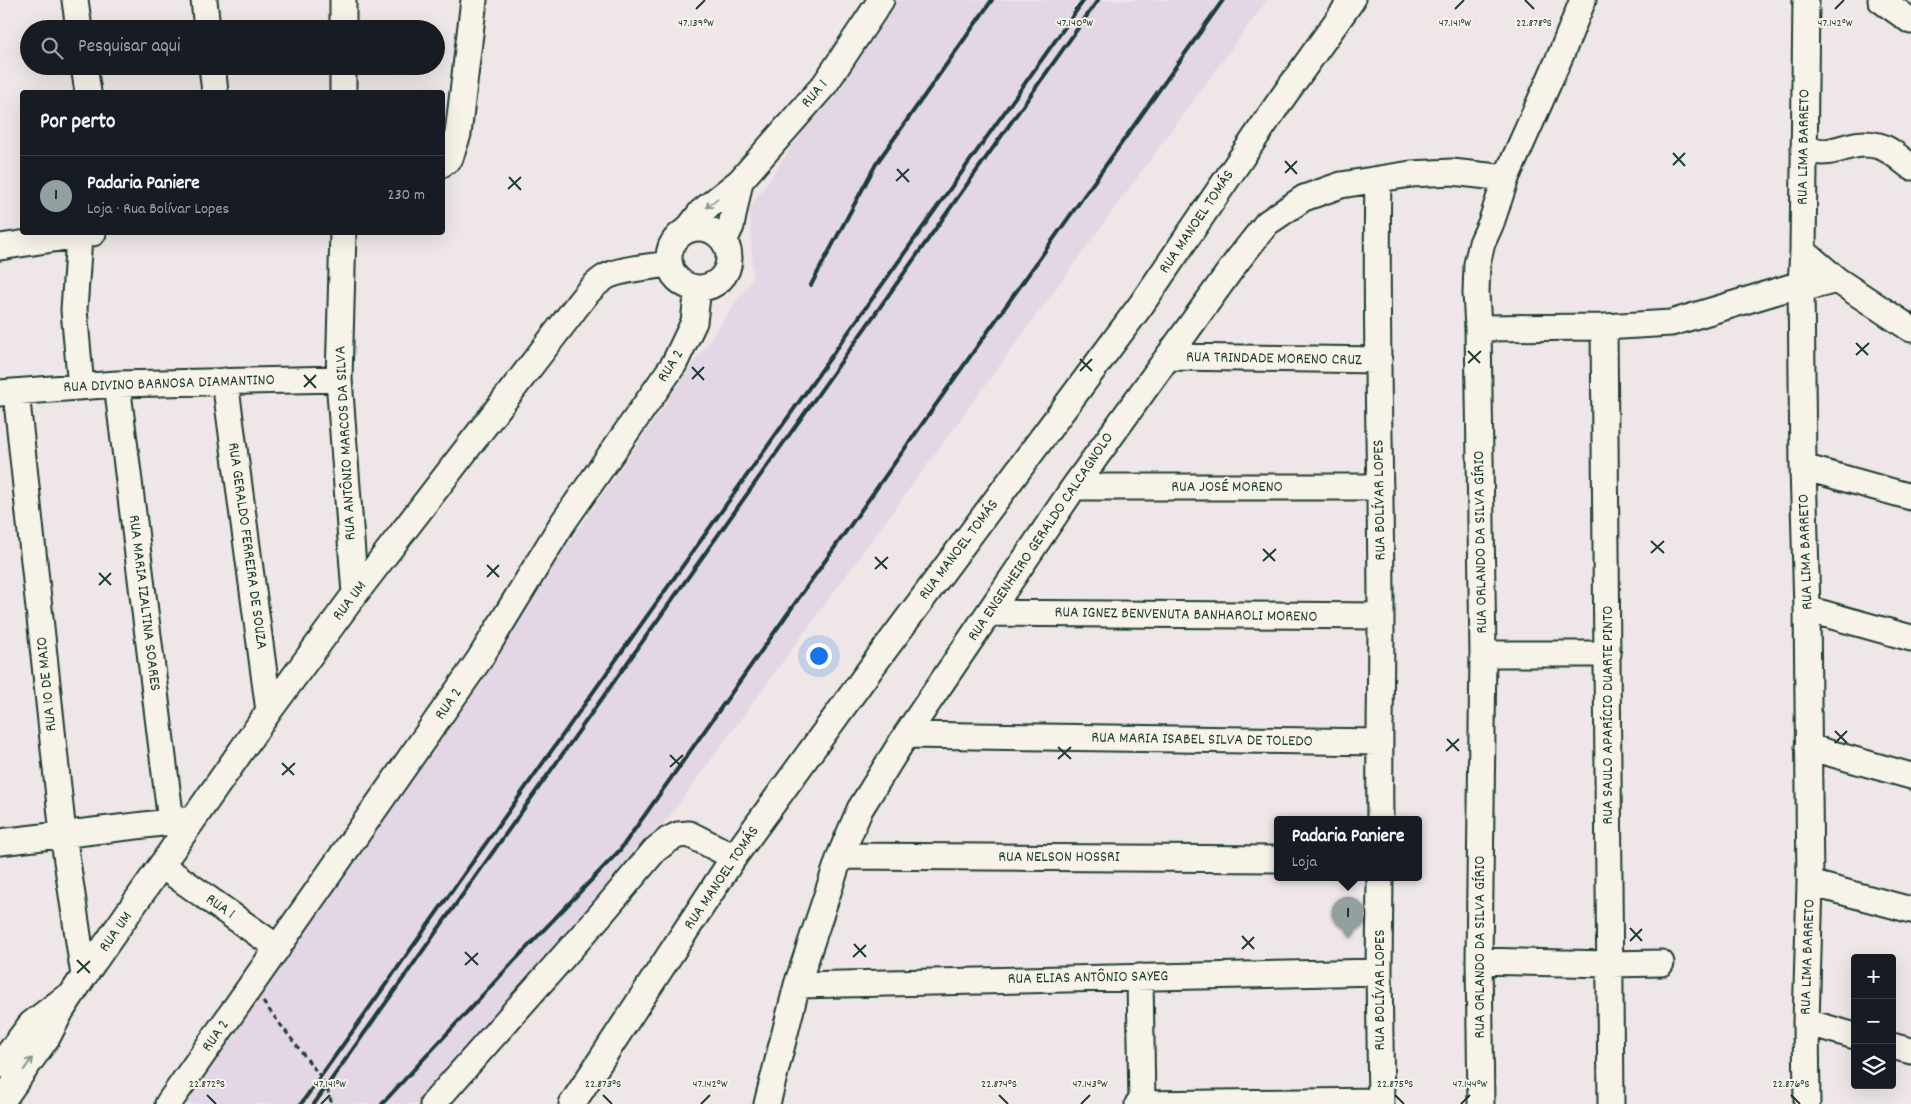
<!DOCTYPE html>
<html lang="pt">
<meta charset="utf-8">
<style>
body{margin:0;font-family:Dekko,sans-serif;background:#242831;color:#f1f3f6}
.controls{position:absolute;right:15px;bottom:15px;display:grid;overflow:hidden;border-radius:5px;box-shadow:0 5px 20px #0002}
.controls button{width:45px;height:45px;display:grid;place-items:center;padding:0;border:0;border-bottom:1px solid #363941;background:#171b24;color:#f1f3f6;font:25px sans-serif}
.you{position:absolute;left:818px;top:655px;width:18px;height:18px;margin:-12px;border:4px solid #fff;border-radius:50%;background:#1a73e8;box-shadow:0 0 0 8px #1a73e833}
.badge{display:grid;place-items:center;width:32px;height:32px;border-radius:50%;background:#92a19f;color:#111;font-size:16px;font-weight:700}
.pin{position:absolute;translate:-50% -41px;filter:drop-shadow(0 1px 2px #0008)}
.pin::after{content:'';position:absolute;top:26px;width:18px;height:15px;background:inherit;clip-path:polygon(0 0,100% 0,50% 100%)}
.popup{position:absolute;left:1274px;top:816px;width:148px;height:65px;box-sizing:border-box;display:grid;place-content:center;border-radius:5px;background:#171b24;filter:drop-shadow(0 1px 4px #0005);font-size:16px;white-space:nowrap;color:#9ea1a6}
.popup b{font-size:19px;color:#f1f3f6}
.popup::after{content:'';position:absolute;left:50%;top:100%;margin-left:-10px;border:10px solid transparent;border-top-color:#171b24}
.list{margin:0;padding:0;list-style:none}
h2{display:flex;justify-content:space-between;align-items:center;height:65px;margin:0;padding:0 20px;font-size:21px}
h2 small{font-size:16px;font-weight:400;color:#9ea1a6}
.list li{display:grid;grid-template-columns:32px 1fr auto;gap:15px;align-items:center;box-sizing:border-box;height:80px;padding:0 20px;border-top:1px solid #363941}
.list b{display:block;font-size:19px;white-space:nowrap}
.list p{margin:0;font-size:16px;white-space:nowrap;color:#9ea1a6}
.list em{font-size:16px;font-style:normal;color:#9ea1a6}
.icon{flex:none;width:28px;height:28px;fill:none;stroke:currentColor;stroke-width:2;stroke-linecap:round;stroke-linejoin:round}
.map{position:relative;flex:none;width:1911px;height:1104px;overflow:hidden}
.search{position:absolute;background:#171b24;box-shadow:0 5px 20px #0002;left:20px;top:20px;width:425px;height:55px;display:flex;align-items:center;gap:12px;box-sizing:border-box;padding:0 18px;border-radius:28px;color:#9ea1a6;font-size:19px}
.panel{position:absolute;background:#171b24;box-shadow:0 5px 20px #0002;left:20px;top:90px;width:425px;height:145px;border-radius:5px}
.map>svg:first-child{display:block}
</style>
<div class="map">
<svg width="1911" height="1104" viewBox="0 0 1911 1104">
<rect width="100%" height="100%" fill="#eee6e7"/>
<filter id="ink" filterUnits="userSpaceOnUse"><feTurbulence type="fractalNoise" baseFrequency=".02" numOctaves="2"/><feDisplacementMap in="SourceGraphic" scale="10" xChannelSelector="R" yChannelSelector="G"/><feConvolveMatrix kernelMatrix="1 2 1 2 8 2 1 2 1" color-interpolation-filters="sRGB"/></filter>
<g filter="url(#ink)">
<path fill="#e3d7e6" d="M892,0H1267L689,790L620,881L423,1104H179L753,278L750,208Z"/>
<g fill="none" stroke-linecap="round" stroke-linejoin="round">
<g stroke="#1f3d34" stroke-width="29">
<path id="minor" d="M75,0L79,29
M204,0L207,29
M1806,0L1803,251L1801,284L1803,467L1807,609L1810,883L1806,1022L1807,1104
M1881,0L1911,21
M343,29V0
M84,66L88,92
M212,66L215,92
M343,92V66
M1804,147C1833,162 1847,137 1879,146C1890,149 1902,160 1911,167
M442,164L450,158L458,134L474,0
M1378,180C1375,325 1381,470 1381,615C1381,683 1379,751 1380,819
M669 258a30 30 0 1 1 60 0a30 30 0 1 1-60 0Z
M688,229L701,212L740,181L825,84L881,0
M343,232L339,379L355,594
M79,237L74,310L81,387
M724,241L731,226L740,181
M0,247L93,233
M1803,251L1837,280L1911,329
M1604,327L1611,1104
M1478,328L1604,327L1671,323L1801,284L1813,286L1837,280
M1169,357L1379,360
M225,381L269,711
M117,384L171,822
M16,392L63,834L84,976
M0,393L117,384L339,379
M1803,467L1911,497
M1074,487H1380
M1807,609L1911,638
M990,613L1381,616
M1483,654H1608
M906,735L1378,742
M1808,747L1911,776
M0,842L187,820
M840,856L1278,859
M162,866L278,948
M1380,877L1379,972L1381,1104
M1810,883L1911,910
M1479,961L1610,964L1661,963
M1140,977L1142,1104
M797,985L1379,972
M1806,1022L1855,1036
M1892,1046L1911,1051
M0,1065L31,1024L64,999
M0,1104L48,1036L61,1011L84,976L269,711L355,594L560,328C574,311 586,290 604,278C617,269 652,267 669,264
M168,1104L479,660L562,524L674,364L694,322L698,288
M433,1104L602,913L655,850L668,840L678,835L689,834L734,857
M572,1104L734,857L877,660L1141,305L1278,104L1352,0
M767,1104L797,985L840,856L860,809L906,735L1074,487L1237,261L1267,223L1304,198L1341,185L1411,174L1452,172L1506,178
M1138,1104L1381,1101
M1481,1104L1479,961L1483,654L1478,328L1476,293L1477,264L1482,243L1491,223L1506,178L1562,52L1583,0"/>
</g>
<path stroke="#1f3d34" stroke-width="3" stroke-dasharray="5 4" stroke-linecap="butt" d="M263,1002L320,1076L326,1086L332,1104"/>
<use href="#minor" stroke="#f7f3e8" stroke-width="25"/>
<path stroke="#1f3d34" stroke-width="4" d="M811,285L876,164L992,0
M301,1104L1084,0
M314,1104L1098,0
M382,1104L515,960L620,850L1223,0"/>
</g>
<defs><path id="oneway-shaft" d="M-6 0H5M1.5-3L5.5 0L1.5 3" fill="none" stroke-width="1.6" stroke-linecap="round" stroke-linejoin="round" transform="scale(1.25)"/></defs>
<g stroke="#8b988e">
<use href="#oneway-shaft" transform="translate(712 203) rotate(142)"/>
<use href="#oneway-shaft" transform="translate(28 1064) rotate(-55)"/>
</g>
</g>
<path fill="none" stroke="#1f3d34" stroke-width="2" d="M1525,0L1534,9M696,9L705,0M1075,9L1084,0M1455,9L1464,0M1835,9L1844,0M1673,153L1685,166M1285,161L1297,174M1673,165L1685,153M897,169L909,182M1285,173L1297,161M509,177L521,190M896,181L909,169M508,189L521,177M1856,343L1868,355M1468,351L1480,363M1856,355L1869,343M1080,359L1092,371M1468,363L1481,351M692,367L704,380M1080,371L1092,359M304,375L316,388M692,379L704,367M304,387L316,375M1651,541L1664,553M1263,549L1275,561M1651,553L1664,541M875,557L887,569M1263,561L1276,549M487,565L499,577M875,569L888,557M99,573L111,585M487,577L499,565M99,585L111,573M1835,731L1847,743M1447,739L1459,751M1835,743L1847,731M1058,747L1071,759M1446,751L1459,739M670,755L682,767M1058,759L1071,747M282,763L294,775M670,767L683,755M282,775L295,763M1630,928L1642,941M1242,936L1254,949M1630,941L1642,929M854,944L866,957M1242,949L1254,937M465,952L478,965M853,957L866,945M77,960L90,973M465,965L478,953M77,973L90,961M207,1095L216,1104M603,1095L612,1104M999,1095L1008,1104M1395,1095L1404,1104M1791,1095L1800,1104M321,1104L330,1095M701,1104L710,1095M1081,1104L1090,1095M1461,1104L1470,1095"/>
<g text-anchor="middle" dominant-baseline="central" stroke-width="4" stroke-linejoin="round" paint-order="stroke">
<g font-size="16" fill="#1f3d34" stroke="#f7f3e8">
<text transform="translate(815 94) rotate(-50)">RUA 1</text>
<text transform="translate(1804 147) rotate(-89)">RUA LIMA BARRETO</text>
<text transform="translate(1197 222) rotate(-56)">RUA MANOEL TOMÁS</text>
<text transform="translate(1274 359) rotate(1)">RUA TRINDADE MORENO CRUZ</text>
<text transform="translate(671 366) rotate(-58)">RUA 2</text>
<text transform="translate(169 384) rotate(-2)">RUA DIVINO BARNOSA DIAMANTINO</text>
<text transform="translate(346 443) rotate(-93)">RUA ANTÔNIO MARCOS DA SILVA</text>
<text x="1227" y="487">RUA JOSÉ MORENO</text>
<text transform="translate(1380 500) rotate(-91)">RUA BOLÍVAR LOPES</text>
<text transform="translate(1041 537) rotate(-56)">RUA ENGENHEIRO GERALDO CALCAGNOLO</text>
<text transform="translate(1481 542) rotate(-91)">RUA ORLANDO DA SILVA GÍRIO</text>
<text transform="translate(247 546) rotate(82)">RUA GERALDO FERREIRA DE SOUZA</text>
<text transform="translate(959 550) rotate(-53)">RUA MANOEL TOMÁS</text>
<text transform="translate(1806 552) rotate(-92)">RUA LIMA BARRETO</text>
<text transform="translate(350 601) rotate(-53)">RUA UM</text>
<text transform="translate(144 603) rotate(83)">RUA MARIA IZALTINA SOARES</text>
<text transform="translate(1186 615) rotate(1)">RUA IGNEZ BENVENUTA BANHAROLI MORENO</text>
<text transform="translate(47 684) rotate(-96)">RUA 10 DE MAIO</text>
<text transform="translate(449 704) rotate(-55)">RUA 2</text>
<text transform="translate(1608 715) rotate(-90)">RUA SAULO APARÍCIO DUARTE PINTO</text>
<text transform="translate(1202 740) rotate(1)">RUA MARIA ISABEL SILVA DE TOLEDO</text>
<text x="1059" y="857">RUA NELSON HOSSRI</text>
<text transform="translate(722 878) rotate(-56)">RUA MANOEL TOMÁS</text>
<text transform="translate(220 907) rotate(35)">RUA 1</text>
<text transform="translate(116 932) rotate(-55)">RUA UM</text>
<text transform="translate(1480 947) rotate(-90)">RUA ORLANDO DA SILVA GÍRIO</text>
<text transform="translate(1808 957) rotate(-88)">RUA LIMA BARRETO</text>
<text transform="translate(1088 978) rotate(-1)">RUA ELIAS ANTÔNIO SAYEG</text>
<text transform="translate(1380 990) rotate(-90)">RUA BOLÍVAR LOPES</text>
<text transform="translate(216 1036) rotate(-55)">RUA 2</text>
</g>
</g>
<g font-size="12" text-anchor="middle" fill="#1f3d34" stroke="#f7f3e8" stroke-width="4" stroke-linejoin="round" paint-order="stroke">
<text x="696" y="26">47.139°W</text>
<text x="1075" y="26">47.140°W</text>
<text x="1455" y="26">47.141°W</text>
<text x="1835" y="26">47.142°W</text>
<text x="1534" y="26">22.878°S</text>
<text x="207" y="1087">22.872°S</text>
<text x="603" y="1087">22.873°S</text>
<text x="999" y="1087">22.874°S</text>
<text x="1395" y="1087">22.875°S</text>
<text x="1791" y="1087">22.876°S</text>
<text x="330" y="1087">47.141°W</text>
<text x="710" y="1087">47.142°W</text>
<text x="1090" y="1087">47.143°W</text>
<text x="1470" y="1087">47.144°W</text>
</g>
</svg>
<div class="controls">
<button>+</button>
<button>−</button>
<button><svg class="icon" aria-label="layers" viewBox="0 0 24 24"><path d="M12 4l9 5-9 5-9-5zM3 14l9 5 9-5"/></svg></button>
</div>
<div class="you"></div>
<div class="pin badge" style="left:1348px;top:938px">1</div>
<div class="popup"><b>Padaria Paniere</b>Loja</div>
<div class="search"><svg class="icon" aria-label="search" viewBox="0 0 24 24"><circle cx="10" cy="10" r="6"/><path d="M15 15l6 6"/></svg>Pesquisar aqui</div>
<section class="panel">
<h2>Por perto<small></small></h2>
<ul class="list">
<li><span class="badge">1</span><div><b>Padaria Paniere</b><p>Loja · Rua Bolívar Lopes</p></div><em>230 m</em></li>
</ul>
</section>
</div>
